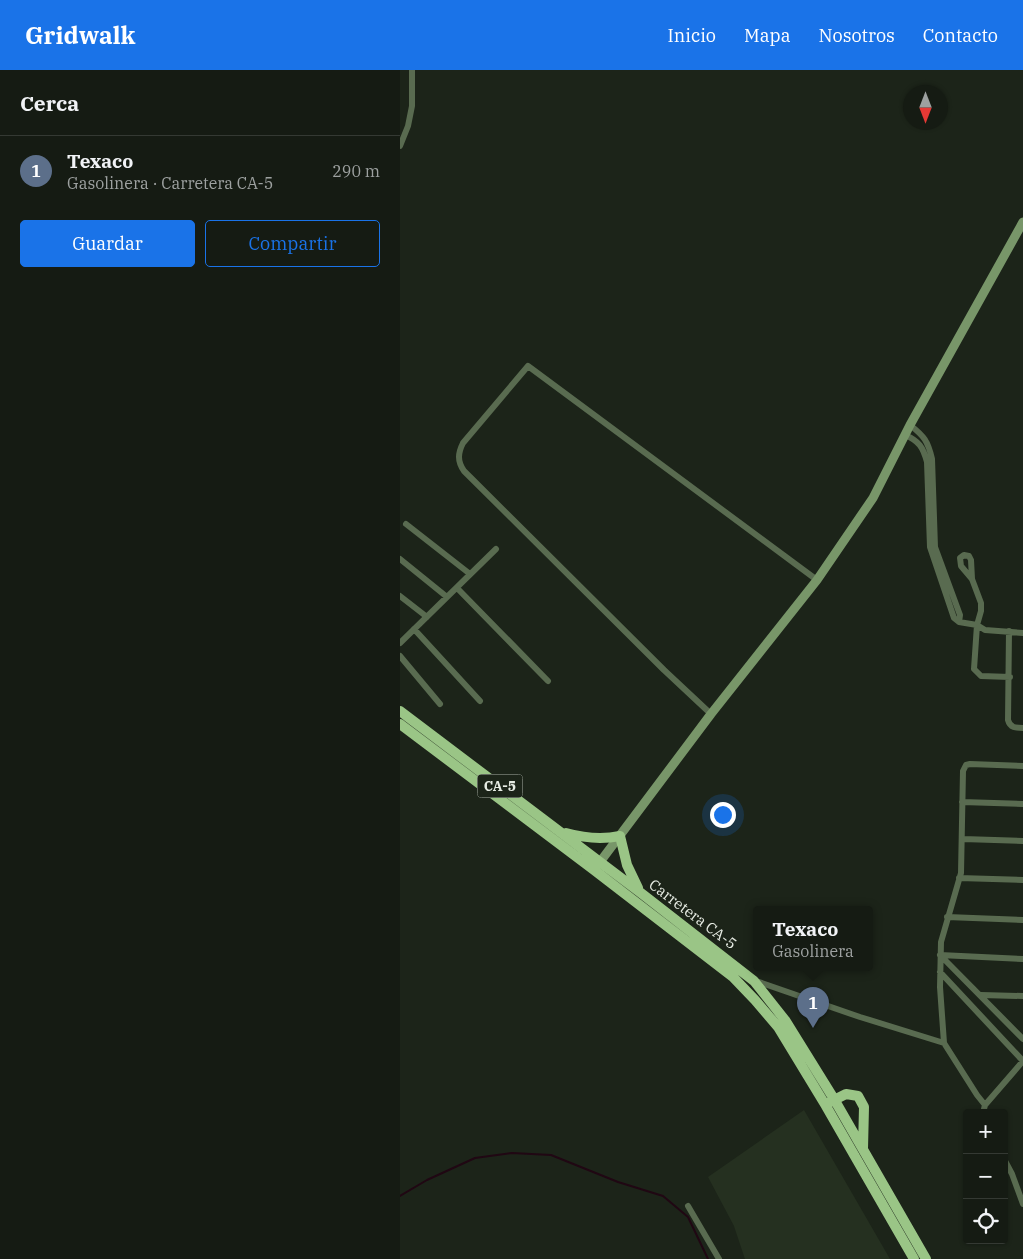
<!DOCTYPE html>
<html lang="es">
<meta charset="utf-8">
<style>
body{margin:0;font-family:"IBM Plex Serif",serif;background:#1e241c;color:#f1f3f6}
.controls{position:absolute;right:15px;bottom:15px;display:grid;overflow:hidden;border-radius:5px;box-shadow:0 1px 4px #0004}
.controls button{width:45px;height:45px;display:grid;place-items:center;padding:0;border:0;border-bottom:1px solid #343933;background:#151b13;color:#f1f3f6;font:25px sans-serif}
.compass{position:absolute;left:503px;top:15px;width:45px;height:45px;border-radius:50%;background:#151b13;box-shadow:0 1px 4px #0004;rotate:180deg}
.you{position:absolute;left:322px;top:744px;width:18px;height:18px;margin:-12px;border:4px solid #fff;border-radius:50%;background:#1a73e8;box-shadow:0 0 0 8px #1a73e833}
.badge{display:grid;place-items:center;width:32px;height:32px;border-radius:50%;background:#1a73e8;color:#fff;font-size:16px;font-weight:700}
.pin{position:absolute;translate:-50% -41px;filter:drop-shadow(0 1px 2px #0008)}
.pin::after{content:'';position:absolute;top:26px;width:18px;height:15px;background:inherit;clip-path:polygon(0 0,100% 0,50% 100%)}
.popup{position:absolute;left:353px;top:836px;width:120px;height:65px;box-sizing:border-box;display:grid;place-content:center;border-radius:5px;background:#151b13;filter:drop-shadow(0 1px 4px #0005);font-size:16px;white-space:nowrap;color:#9da1a0}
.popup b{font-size:19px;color:#f1f3f6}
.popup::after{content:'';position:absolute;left:50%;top:100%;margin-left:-10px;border:10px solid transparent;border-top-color:#151b13}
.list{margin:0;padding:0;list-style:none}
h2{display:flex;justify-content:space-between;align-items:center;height:65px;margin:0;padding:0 20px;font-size:21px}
h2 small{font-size:16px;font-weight:400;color:#9da1a0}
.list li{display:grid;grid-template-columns:32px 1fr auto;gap:15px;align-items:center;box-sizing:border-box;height:70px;padding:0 20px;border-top:1px solid #343933}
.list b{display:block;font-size:19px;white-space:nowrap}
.list p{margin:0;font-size:16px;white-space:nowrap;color:#9da1a0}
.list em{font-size:16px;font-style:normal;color:#9da1a0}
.actions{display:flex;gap:10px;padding:15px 20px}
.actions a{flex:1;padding:11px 0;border:1px solid #1a73e8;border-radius:5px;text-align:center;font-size:18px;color:#1a73e8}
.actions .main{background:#1a73e8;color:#fff}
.icon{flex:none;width:28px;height:28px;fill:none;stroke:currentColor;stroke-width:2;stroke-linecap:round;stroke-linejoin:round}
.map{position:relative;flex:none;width:623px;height:1189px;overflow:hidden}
header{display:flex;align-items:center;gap:30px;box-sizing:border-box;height:70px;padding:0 25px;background:#1a73e8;color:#fff}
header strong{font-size:24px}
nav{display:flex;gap:28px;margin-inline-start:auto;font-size:18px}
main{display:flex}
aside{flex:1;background:#151b13}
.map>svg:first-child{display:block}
</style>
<header>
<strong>Gridwalk</strong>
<nav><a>Inicio</a><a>Mapa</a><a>Nosotros</a><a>Contacto</a></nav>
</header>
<main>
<aside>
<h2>Cerca<small></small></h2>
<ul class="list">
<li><span class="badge" style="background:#5c6f8a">1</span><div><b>Texaco</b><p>Gasolinera · Carretera CA-5</p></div><em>290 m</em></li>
</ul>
<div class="actions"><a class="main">Guardar</a><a>Compartir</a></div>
</aside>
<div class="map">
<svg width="623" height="1189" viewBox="0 0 623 1189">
<rect width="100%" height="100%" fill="#1c2419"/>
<path fill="#253020" d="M404,1040L490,1189H345L334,1156L308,1107Z"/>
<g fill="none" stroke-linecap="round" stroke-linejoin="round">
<path stroke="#200713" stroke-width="2" d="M0,1126L27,1110L75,1088L112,1083L151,1085L218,1112L263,1126L288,1147L308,1189"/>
<path stroke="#596b50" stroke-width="6" d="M0,76L8,56L12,36V0
M510,355C524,366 528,371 532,389L535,477L560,545L559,552
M505,365C519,371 523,377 527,392L530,477L554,548L559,552L577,555L585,560L623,563
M6,454L70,504
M0,489L47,527
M572,509L571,490L569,486L564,485L560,488L561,496L572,509L581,533V541L577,555L574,599L581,606L610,607
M57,518L148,611
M0,526L27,547
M14,559L80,631
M609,561L608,650C610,658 616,658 623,658
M0,573L96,479
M0,586L40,634
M311,644L264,600L64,401C57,391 58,383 63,373L128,296L417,510
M562,732L623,734
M563,769L623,771
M559,808L623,810
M547,847L623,850
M540,885L623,969
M540,885L623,889
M540,902L623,991
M356,911L460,947L544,973L577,1025L585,1035L583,1043
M581,925L623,926
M544,973L540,917L541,872L561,803L563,701L566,695L570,694L623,696
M585,1035L623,991
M604,1089L612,1104L623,1134
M288,1136L319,1189"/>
<path stroke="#789669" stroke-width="9" d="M197,796L311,644L417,510L473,428L510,355L623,152"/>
<path stroke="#9ac586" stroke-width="10" d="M0,641L241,823L354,911L385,950L434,1029L526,1189
M0,654L194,800L333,907L355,930L378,957L426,1036L514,1189
M166,763C184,768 200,770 220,766L227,795L238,818
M430,1032L446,1024L458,1026L464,1037L463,1079"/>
</g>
<g text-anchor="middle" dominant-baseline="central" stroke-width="4" stroke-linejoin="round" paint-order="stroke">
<rect fill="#1c2419" stroke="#a9afa6" stroke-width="1" x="77.5" y="704.5" width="45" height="23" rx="4"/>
<g font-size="14" font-weight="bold" fill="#e6ebe3">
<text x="100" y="716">CA-5</text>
</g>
<g font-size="15" fill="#e6ebe3" stroke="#1c2419">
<text transform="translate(293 844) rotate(37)">Carretera CA-5</text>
</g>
</g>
</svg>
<div class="controls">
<button>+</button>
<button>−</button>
<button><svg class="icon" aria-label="locate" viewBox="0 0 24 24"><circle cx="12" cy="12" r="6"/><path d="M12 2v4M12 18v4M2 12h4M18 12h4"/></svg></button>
</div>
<svg class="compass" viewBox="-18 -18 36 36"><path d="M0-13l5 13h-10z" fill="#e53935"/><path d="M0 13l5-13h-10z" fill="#9da1a0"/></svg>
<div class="you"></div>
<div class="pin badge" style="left:413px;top:958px;background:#5c6f8a">1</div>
<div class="popup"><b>Texaco</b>Gasolinera</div>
</div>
</main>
